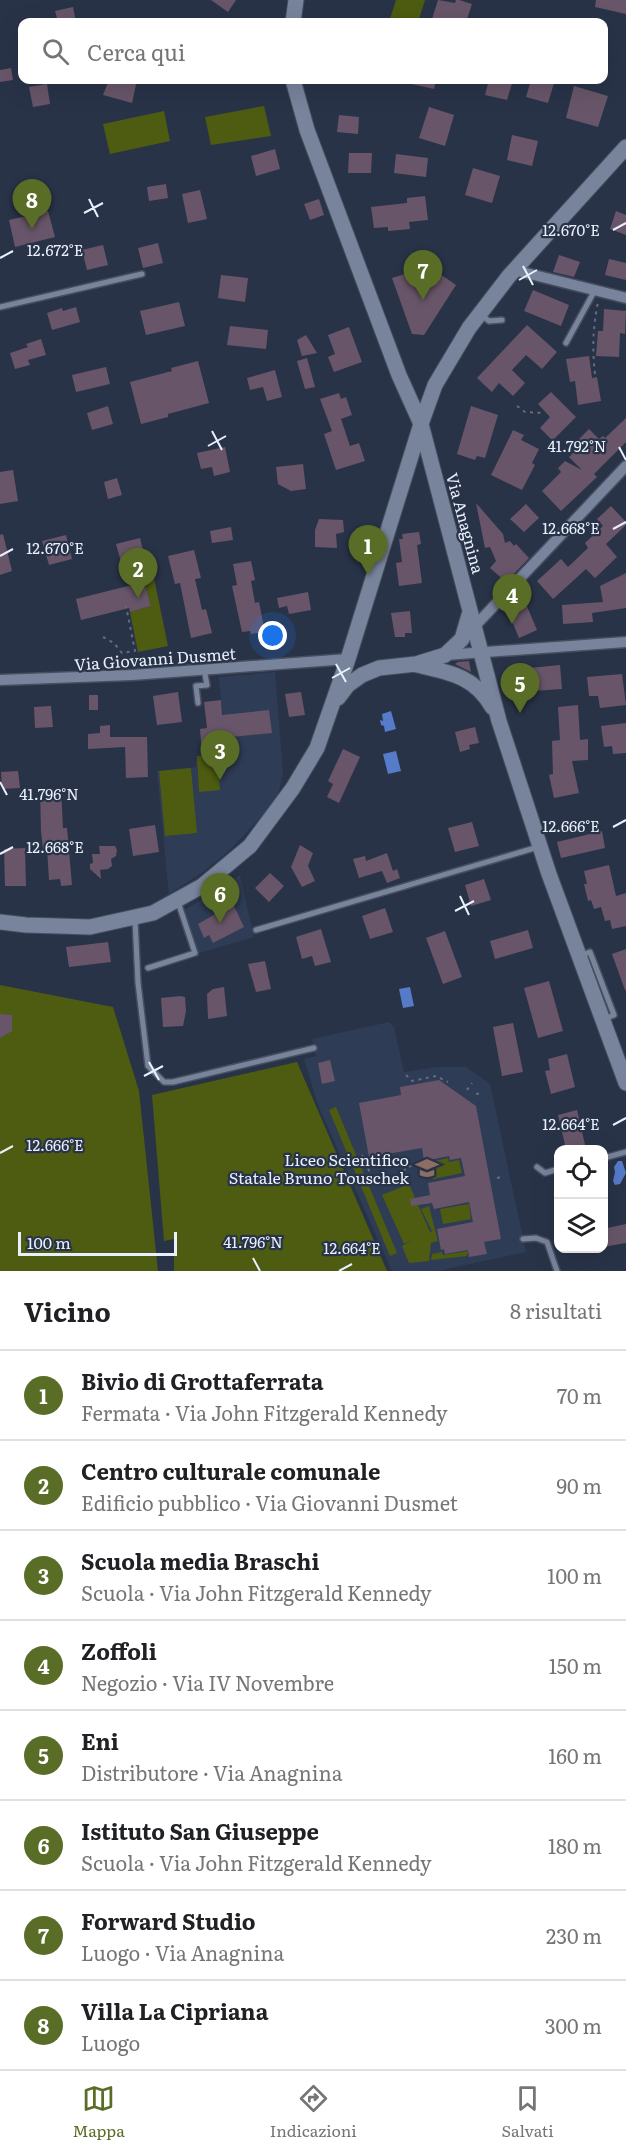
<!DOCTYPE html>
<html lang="it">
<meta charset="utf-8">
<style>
body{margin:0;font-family:Literata,serif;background:#f2f2f2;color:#202124}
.controls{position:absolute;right:18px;bottom:18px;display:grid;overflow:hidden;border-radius:12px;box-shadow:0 6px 24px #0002}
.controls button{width:54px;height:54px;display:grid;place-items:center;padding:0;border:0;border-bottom:2px solid #e0e0e0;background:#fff;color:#202124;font:30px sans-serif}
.scale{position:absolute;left:18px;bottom:15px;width:159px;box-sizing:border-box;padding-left:6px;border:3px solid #e9f0fd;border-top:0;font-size:16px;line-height:21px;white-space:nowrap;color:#e9f0fd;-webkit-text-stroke:4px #293348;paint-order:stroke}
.you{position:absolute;left:273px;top:636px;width:21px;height:21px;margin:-15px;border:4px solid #fff;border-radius:50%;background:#1a73e8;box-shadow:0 0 0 9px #1a73e833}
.badge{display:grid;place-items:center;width:39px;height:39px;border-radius:50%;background:#5a6d26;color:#fff;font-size:20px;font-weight:700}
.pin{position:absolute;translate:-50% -50px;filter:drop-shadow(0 2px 3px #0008)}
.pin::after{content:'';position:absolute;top:32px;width:21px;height:18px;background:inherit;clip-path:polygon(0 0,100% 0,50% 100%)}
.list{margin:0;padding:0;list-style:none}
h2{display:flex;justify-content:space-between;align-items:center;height:78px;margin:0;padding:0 24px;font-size:26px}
h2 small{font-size:20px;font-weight:400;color:#757577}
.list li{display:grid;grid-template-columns:39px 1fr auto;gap:18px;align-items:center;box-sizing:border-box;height:90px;padding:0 24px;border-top:2px solid #e0e0e0}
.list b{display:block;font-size:22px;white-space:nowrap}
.list p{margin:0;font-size:20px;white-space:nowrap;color:#757577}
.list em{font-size:20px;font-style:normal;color:#757577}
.icon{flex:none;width:33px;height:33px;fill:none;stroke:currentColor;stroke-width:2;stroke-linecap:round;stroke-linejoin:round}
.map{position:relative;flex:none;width:626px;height:1271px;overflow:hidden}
.search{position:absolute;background:#fff;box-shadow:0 6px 24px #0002;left:18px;right:18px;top:18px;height:66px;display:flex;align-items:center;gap:15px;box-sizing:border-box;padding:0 21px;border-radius:12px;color:#757577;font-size:22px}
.sheet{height:798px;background:#fff}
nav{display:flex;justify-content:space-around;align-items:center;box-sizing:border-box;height:84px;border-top:2px solid #e0e0e0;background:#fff;font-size:16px;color:#757577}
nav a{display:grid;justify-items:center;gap:3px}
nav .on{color:#5a6d26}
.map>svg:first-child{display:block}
</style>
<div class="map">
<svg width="626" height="1271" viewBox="0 0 626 1271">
<rect width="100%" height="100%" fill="#293348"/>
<path fill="#2f3c56" d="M275,672L283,774L278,795L270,807L232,848L203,872L169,894L157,771L196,767L197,756L216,754L215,746L225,740L219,677Z
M240,875L254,937L199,953L185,910Z
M389,1022L394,1027L404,1072L436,1067H466L490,1084L526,1252L437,1271H392L318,1105L304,1059L316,1056L312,1039Z"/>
<path fill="#4d5c10" d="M396,0H425L418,22H389Z
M264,106L271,136L211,145L205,117Z
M164,111L170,141L110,154L103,124Z
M154,578L168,646L138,652L130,612L151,606L144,582Z
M216,754L220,790L199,792L197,756Z
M191,768L197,833L165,836L159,771Z
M0,985L113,1007L139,1091L158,1271H0Z
M297,1062L387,1271H174V1239L164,1241L152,1095Z
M336,1107L397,1253L390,1256L329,1110Z
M448,1158L449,1162L459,1160L462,1173L433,1179L429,1162Z
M409,1184L430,1232L432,1231L421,1209L429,1206L438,1241L431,1243L429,1261L409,1263L402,1246L412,1240L404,1244L382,1195Z
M469,1204L471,1219L443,1224L440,1209Z
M468,1251L467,1256L431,1260L432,1254L442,1252L443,1255Z"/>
<path fill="#567bc9" d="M391,711L396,729L385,732L384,726L381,725L380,720L383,721L382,714Z
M396,751L401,771L388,774L383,754Z
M410,987L414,1006L403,1008L399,989Z
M618,1161H622L626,1173L620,1184L615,1185L613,1181L615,1172L614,1167Z"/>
<path fill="#685569" d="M211,0H236L228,12Z
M438,0L455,3L456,0H459L472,4L466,22H442L432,19Z
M596,0H626V14L595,7Z
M73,7L76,22H58L55,11Z
M11,68L13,80L0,82V70Z
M109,80H137L132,103L103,95Z
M408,80H436L434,89L407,83Z
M489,80H513L507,100L485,95Z
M531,80L554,83L548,103L526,97Z
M47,84L50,104L33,107L29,87Z
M574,86L608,96L598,127L566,118Z
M429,107L454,115L445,146L419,138Z
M339,115L359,117L358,134L337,132Z
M512,135L538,141L532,166L507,160Z
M275,149L280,169L256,176L251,156Z
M349,153H372L371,173H348Z
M396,154L428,158L426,177L394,173Z
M473,168L500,176L492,203L465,195Z
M166,184L168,198L149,201L147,187Z
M200,190L207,219L188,223L182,194Z
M425,196L428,220L409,222L410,229L388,231V227L374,228L371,207L407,203V198Z
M319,199L324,215L310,220L304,204Z
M48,211L55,237L15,247L9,220Z
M616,211L626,215V235L610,229Z
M158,243L163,263L143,268L138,248Z
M103,245L108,265L87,270L82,250Z
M559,255L580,262L574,277L553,272Z
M609,259L626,263V280L605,275Z
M411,272L413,277L416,276L422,294L431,280L435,282L440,274L456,285L424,335L412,334L392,278Z
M221,275L248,278L245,302L218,298Z
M533,290L569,305L561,326L524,311Z
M179,302L185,326L146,335L140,311Z
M76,307L80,322L52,330L47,313L62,308L63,311Z
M604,309L626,311L625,334L620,333L619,357L596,356L598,331H603Z
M527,325L557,352L542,369L526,355L512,370L525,383L513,396L499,383L492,392L477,378Z
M230,326L268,330L266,349L227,345Z
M349,327L362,362L334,372L328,357L335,354L328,335Z
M306,335L317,353L302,356L297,340Z
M41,339L46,355L28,360L30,365L15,369L10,353L28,347L26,344Z
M589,356L592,378L597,377L601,401L578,405L575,381L570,382L566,359Z
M307,358L315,387L305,389L297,361Z
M198,361L209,403L168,414V417L141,424L130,382L172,371L171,368Z
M106,367L110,384L76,392L72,375Z
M275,370L282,397L267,401L263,387L250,390L247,378Z
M551,392L576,417L554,439H551L540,428L550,417L538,404Z
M339,393L341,399L346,397L352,415L341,419L350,446L359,443L365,461L336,470L324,434L332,431L320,399Z
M108,406L113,424L92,430L87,413Z
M471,406L498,415L485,458L477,456L475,460L457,454Z
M626,418V442L594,474L597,477L561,511L542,491L561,472L558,468L565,461L582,470L569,457L580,446L576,442L589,429L599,439L603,436L605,438Z
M513,430L524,435L521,440L539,449L532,463L535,465L522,490L491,475Z
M225,447L230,472L214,476L212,467L201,469L197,453Z
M303,464L306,489L291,491L278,484L276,467Z
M13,470L18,501L0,504V472Z
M117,478L122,495L108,499L104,482Z
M476,503L503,534L505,543L510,541L514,546L516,544L529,558L506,582L490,568L496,561L490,547L485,548Z
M526,504L539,518L524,532L510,519Z
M611,506L626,522V525L606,544L617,557L595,578L586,569L553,599L537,581L561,559L568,567L588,548L585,543L603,526L597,519Z
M319,519L343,520L344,532L336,534L337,548L315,547V530Z
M231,527L233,540L212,543L210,531Z
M419,532L421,544L417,545L422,583L399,586L396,563L402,562L399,539H403L402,534Z
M3,534L12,571L0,575V535Z
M66,535L72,559L49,565L42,541Z
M140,538L146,563L123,569L116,544Z
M194,550L201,578L195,579L202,610L206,609L212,633L191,638L180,583L175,584L168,556Z
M251,561L255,580L251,581L255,603L259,602L265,632L251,634L250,631L242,632L232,586L237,585L233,564Z
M626,573V608L592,613L593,622L563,624L562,605L603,602L600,586Z
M144,582L151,606L130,612L129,608L81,620L76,599Z
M308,592L311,610L289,614L287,606L279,608L277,598Z
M526,604L537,630L519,638L508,611Z
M410,611L412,633H405V637H395L391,613Z
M469,661L471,672L455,664L458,662Z
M560,665L562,689L532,691L530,668Z
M622,674L626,705L600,708L598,696H589L587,677Z
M178,692L182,722L157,725L153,696Z
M301,692L305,715L289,717L285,694Z
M89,695H98V710H89Z
M221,700L222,715L269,710L272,733L231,737V740L224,741L220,745L212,749V753L202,754L200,729L207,728L204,702Z
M578,705L580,740L588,739V760L572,761L579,793L554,798L549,775L553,774L552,741L560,740L558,707Z
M51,706L53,727L35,728L34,707Z
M626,723V753L613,754L612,746L604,747L601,726Z
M110,725V737H147L148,777L126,778L125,747L88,749V734L100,733V726Z
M475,727L479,743L469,745L470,749L460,752L455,732Z
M343,749L360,757L339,803L327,797L333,784L328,781Z
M18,771L20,788L2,789L1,772Z
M61,789L63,828H67L72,885L61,886L60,879L49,880L47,848L43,849L41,831L40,790Z
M472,822L479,846L455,852L448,828Z
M155,825L159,852L133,856L129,829Z
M602,831L605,848L561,858L557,842Z
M300,845L313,853L308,866L315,881L302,887L291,867Z
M99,846H115L117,850L116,856L111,859L112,866L108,869L100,870L101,879L90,869V864L93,863L92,854H100Z
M25,848L26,886H5L4,849Z
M387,853L393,871L397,869L400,878L387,883L382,871L359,878L353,859L365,856L366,861Z
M609,865L616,896L626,893V926L612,929L610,920L605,921L601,907L594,909L591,900L588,901L584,884H587L584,871Z
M270,873L284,886L269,902L255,888Z
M484,879L491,900L471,906L465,885Z
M233,904L244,927L213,943L209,935L204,938L198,924Z
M385,908L393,932L370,939L362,916Z
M321,929L331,962L315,966L312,956L302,959L296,937Z
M528,930L533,948L495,959L490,941Z
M445,931L462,977L443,984L426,938Z
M108,942L111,962L69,967L66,947Z
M626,949V990H625L612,954Z
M265,961L271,989L256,992L248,964Z
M549,981L563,1031L538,1038L524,988Z
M224,987L227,1016L208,1019L207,994L213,989Z
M180,996L185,997L186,1011L183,1026L163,1027L161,998Z
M0,1014L12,1015V1031L0,1038Z
M513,1023L523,1072L502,1076L493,1027Z
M567,1054L575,1087L551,1094L545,1071L550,1070L548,1059Z
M330,1060L335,1081L322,1084L318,1063Z
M439,1080L476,1106L501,1239L484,1242L487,1254L469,1257L468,1250L445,1254L444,1249L441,1250L437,1229L473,1222L469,1202L434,1209L432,1203L411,1206L410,1199L430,1195L428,1183L465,1176L461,1158L450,1160L449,1156L424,1161L422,1148L369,1157L359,1103L401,1095L400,1087Z
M577,1110L586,1149H566L558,1115Z
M626,1224V1243L603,1247V1229Z"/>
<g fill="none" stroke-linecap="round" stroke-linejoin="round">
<g stroke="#464e5f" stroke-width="8">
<path id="lane" d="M0,307L142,274
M481,315L489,321L502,320
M566,343L595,290
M198,703L196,686L207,685L204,669
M135,919L138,983L148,1066L164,1082H173L314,1048
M256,930L538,847
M580,956L590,952L614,1015L604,1019
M148,968L195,953L178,902
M604,1158L626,1152
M537,1167L545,1173L558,1169
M523,1239L536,1238L547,1242L557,1271"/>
</g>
<g stroke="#464e5f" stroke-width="13">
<path id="street" d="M514,270L626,298
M474,627L626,466
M445,655L626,642
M0,680L132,675L348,659"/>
</g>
<g stroke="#464e5f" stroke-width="17">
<path id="secondary" d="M293,22L296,0
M293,80L307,130L399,375L421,424L499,721L549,874L626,1083
M417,665C448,672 475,676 492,707
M338,698L348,685L362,675L379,668L416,664L445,655L462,639L469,615
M0,922L26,925L90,927L153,913L202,886L250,846L293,788L317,748L348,659L421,424L435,385L469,328L509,276L626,147"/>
</g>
<path stroke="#636d7f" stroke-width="2" stroke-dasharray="3 4.5" stroke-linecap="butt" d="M595,374C592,348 593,327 598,302
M517,406L525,412L543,413
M103,637L114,643L122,653L135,651L126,606
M406,1075L412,1081L436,1076L448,1082
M467,1090L472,1083
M476,1094L483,1093
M362,1155L370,1173L376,1179L390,1180L402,1176L406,1167L419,1165
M497,1178L501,1177"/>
<use href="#lane" stroke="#78849c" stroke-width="5"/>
<use href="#street" stroke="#78849c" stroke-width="10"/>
<use href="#secondary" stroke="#78849c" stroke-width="15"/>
</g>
<path fill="none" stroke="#e9f0fd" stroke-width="2" d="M89,199L98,217M84,213L103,203M613,230L626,223M0,258L13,251M523,266L533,285M519,280L537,270M212,431L222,450M208,446L226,436M619,447L626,460M613,529L626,522M0,556L13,549M336,664L346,682M332,678L350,668M0,782L7,795M613,827L626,820M0,854L13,847M460,896L469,915M455,911L474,901M149,1062L159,1080M144,1076L163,1066M613,1125L626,1118M0,1153L13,1146M253,1258L260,1271M339,1271L352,1264"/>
<defs>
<g id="school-bare" transform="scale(1.8)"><path d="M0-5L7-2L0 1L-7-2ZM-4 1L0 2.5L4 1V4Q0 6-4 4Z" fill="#8d6e63" stroke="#293348" stroke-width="2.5" paint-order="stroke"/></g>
</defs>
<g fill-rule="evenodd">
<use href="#school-bare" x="427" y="1168"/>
</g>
<g text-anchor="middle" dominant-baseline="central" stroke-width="4.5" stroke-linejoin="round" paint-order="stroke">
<g font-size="16" fill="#e9f0fd" stroke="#293348">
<text transform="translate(466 523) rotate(75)">Via Anagnina</text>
<text transform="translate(155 658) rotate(-4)">Via Giovanni Dusmet</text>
</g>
<g font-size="16" fill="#e9f0fd" stroke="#293348" text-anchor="end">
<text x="409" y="1159">Liceo Scientifico<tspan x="409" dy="18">Statale Bruno Touschek</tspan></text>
</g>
</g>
<g font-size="15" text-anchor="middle" fill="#e9f0fd" stroke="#293348" stroke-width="4.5" stroke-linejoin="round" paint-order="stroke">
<text x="571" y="236">12.670°E</text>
<text x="55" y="256">12.672°E</text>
<text x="577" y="452">41.792°N</text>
<text x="571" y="534">12.668°E</text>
<text x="55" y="554">12.670°E</text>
<text x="49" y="800">41.796°N</text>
<text x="571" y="832">12.666°E</text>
<text x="55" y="853">12.668°E</text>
<text x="571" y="1130">12.664°E</text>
<text x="55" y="1151">12.666°E</text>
<text x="253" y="1248">41.796°N</text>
<text x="352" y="1254">12.664°E</text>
</g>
</svg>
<div class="controls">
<button><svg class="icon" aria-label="locate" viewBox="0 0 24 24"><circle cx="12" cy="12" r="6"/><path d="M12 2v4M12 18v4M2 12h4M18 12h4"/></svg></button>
<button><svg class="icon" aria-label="layers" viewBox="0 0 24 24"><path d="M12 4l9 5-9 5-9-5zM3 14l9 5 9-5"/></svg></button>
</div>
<div class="scale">100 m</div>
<div class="you"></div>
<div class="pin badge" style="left:368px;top:575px">1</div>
<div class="pin badge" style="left:138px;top:598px">2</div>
<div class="pin badge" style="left:220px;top:780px">3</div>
<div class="pin badge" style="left:512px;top:624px">4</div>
<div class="pin badge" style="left:520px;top:713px">5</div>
<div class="pin badge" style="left:220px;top:923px">6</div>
<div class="pin badge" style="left:423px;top:300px">7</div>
<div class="pin badge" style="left:32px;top:229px">8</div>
<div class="search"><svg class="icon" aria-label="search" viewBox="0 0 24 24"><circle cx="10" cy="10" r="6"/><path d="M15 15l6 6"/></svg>Cerca qui</div>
</div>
<section class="sheet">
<h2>Vicino<small>8 risultati</small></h2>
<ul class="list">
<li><span class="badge">1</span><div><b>Bivio di Grottaferrata</b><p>Fermata · Via John Fitzgerald Kennedy</p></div><em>70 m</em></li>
<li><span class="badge">2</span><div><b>Centro culturale comunale</b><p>Edificio pubblico · Via Giovanni Dusmet</p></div><em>90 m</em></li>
<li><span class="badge">3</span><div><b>Scuola media Braschi</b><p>Scuola · Via John Fitzgerald Kennedy</p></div><em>100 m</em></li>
<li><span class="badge">4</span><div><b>Zoffoli</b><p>Negozio · Via IV Novembre</p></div><em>150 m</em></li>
<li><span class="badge">5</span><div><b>Eni</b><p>Distributore · Via Anagnina</p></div><em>160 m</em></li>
<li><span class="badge">6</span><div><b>Istituto San Giuseppe</b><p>Scuola · Via John Fitzgerald Kennedy</p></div><em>180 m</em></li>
<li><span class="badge">7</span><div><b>Forward Studio</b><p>Luogo · Via Anagnina</p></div><em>230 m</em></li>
<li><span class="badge">8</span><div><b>Villa La Cipriana</b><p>Luogo</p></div><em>300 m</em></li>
</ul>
</section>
<nav>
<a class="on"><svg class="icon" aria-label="map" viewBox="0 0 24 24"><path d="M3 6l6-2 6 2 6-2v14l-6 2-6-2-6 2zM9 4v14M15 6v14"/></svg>Mappa</a>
<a><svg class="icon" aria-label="directions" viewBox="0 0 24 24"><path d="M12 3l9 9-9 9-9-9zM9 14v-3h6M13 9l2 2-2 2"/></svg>Indicazioni</a>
<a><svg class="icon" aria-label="saved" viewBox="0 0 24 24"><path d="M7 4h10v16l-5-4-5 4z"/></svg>Salvati</a>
</nav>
